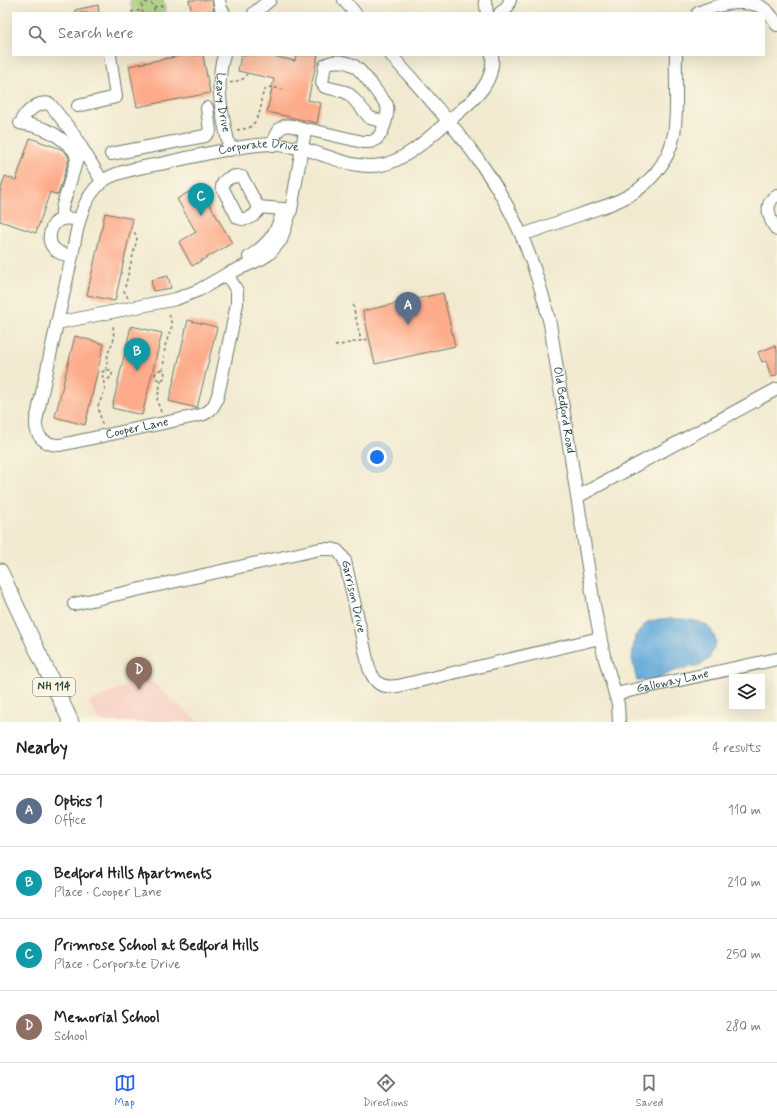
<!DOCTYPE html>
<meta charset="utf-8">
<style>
body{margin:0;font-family:Mynerve,sans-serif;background:#f2f2f2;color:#222}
.controls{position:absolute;right:12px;bottom:12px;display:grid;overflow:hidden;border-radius:0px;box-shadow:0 4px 16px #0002}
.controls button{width:36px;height:36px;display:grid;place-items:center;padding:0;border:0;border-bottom:1px solid #e0e0e0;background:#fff;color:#222;font:20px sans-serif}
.you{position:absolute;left:377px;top:457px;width:14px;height:14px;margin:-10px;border:3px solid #fff;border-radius:50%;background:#1a73e8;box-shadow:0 0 0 6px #1a73e833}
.badge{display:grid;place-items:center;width:26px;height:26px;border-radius:50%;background:#2563eb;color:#fff;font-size:13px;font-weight:700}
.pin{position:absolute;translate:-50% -33px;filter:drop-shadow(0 1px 2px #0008)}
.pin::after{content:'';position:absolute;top:21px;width:14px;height:12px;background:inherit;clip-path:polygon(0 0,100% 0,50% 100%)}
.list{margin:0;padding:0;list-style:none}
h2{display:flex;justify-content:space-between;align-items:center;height:52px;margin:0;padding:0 16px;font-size:17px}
h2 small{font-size:13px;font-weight:400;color:#767676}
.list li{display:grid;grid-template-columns:26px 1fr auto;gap:12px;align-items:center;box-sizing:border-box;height:72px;padding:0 16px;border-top:1px solid #e0e0e0}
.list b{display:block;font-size:15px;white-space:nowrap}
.list p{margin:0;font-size:13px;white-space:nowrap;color:#767676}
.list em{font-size:13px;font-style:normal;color:#767676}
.icon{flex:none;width:22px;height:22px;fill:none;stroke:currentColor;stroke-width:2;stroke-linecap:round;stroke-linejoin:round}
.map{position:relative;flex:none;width:777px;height:722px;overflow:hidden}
.search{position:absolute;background:#fff;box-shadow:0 4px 16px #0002;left:12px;right:12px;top:12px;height:44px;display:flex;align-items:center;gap:10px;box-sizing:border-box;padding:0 14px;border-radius:0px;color:#767676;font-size:15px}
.sheet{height:340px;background:#fff}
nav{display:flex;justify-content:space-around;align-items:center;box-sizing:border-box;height:56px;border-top:1px solid #e0e0e0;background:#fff;font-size:11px;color:#767676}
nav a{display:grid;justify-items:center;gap:2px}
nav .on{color:#2563eb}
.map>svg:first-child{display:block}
</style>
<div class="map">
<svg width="777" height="722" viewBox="0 0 777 722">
<rect width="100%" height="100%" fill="#fcf5e5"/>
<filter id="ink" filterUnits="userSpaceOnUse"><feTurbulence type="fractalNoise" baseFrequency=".025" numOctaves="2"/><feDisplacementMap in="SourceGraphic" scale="8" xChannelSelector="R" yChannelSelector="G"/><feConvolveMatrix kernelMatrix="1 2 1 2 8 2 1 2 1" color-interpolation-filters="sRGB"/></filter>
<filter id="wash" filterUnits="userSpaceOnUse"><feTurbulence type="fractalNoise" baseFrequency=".012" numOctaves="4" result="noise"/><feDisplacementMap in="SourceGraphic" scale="16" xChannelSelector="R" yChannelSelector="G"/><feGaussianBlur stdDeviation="0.9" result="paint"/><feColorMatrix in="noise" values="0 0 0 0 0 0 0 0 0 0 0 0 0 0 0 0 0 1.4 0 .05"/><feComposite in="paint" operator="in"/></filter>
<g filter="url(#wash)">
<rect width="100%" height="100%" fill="#f2ead0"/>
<path fill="#f6d1c5" d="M146,677L199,722H99L89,702Z"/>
<path fill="#a6cb74" stroke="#628454" d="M130,0H163L166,13H133Z"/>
<path fill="#65aadb" stroke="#427488" d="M660,619C673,619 703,617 711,630C714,634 715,639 716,642L709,659L699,665L671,672L657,680L637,681L632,659L635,636L647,622Z"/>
<g id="blocks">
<path fill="#fdab8a" d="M189,0H212L214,10L192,13Z
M98,5L99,13H75V10Z
M184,55H203L210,93L137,107L129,66Z
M241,55H268L295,61L296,55H318L308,100L321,103L317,123L267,112L274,79L238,71Z
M30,138L61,149L67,154L69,159L58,195L50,192L36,233L0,221V192L5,176L16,180Z
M199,186L232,243L192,266L179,242L196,232L177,199Z
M105,213L133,219L115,301L87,295Z
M168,276L171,288L153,291L151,280Z
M443,293L455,346L375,364L363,311Z
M188,320L217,327L197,408L169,401Z
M131,326L162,333L142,415L112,408Z
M75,336L104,344L85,425L55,417Z
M775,346L777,350V375L771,377L766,361L762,362L758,352Z"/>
</g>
</g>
<g filter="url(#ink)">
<use href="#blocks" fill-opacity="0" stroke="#697a6b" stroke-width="1"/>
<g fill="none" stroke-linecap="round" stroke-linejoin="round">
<g stroke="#697a6b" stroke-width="14">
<g id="minor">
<path d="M219,0L221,9L224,13"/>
<path d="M344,0L355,13"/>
<path d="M485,0L487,13"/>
<path d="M254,13L270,0"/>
<path d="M500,13L507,8L510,0"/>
<path d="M698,13C714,5 740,0 757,5C766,8 773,17 777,25"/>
<path id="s1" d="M224,55C214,87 223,118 230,150"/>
<path id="s2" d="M391,55C423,92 457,128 484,168C517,215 537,268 550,324L594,605L604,656L618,704L619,722"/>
<path d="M78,106L116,97L110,55"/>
<path d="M23,117C31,109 38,101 50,104L72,132L102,181"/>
<path d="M20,123C38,126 51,130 65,142C71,147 76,151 77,159L62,208V219"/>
<path d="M273,145C275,131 281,122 296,127C302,129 305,131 311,130L363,142C367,142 371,143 375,140C383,135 389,114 387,105C386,105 384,100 383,100C375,90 367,77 357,68C349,61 333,59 325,65L322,83L325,87L346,92L351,96L370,118L385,122"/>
<path d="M111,154L205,136L210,131L207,108"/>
<path d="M237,176L242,177L258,207V211C253,217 246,221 238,218L222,187C223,179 230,177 237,176Z"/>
<path d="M777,195C763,203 769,220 777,230"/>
<path d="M258,207L283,209"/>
<path id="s3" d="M79,220C73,219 67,217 60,220C51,223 47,238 52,246C56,253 65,255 72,256C77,230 80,200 102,182C114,171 149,166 165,163C196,156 227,148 258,145C266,144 276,144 285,146C297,147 309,150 320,154C341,161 359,169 382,165C410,159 437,130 459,112C477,97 495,81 492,55"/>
<path d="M522,235C542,228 562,221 582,214C595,209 608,206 620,200C646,189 669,163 674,134C678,109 675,81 676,55"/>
<path d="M72,256L57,323L176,299L199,290L227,274L261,259L269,254L281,240L291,210L305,131"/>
<path d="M249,257C265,246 276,236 281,216"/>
<path id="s4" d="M57,323L36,421C35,437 45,445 60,445L201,415C211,412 215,405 218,395L237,304V291L227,274"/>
<path d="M577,497L777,389"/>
<path id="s5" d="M74,604L320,549C335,549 337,547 345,561L369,668C375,684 381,688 398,686L600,638"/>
<path id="s6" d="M615,694L777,659"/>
</g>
</g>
<g stroke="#697a6b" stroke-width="17">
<path id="major" d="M0,571L71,722"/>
</g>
<path stroke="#697a6b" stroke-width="1.5" stroke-dasharray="3 3" stroke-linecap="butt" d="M154,7L165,5
M131,12L142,10
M143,13L142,10V5L147,2C154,3 156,8 153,13
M230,83L243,79L247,74
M237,130L249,128L255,122L261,109V98L266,88L271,87L286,90
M128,298L124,291L137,239L135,233L131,231
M353,305L361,341
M335,346L369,339
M106,370L108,353L114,339L113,324
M163,370L165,346L172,326L169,313
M155 375a5 5 0 1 1 10 0a5 5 0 1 1-10 0Z
M161,380L157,401L161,412
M102,424L98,406L105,390L102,372L106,370H110L112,373V377L108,379H104"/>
<use href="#minor" stroke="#fff" stroke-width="12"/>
<use href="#major" stroke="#fff" stroke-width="15"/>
</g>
</g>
<g text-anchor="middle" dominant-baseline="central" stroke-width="3" stroke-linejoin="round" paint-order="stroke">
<rect fill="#fcf5e5" stroke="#617469" stroke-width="1" x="33" y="678" width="42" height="18" rx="3"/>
<g font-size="11" font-weight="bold" fill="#1f3d34">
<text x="54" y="687">NH 114</text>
</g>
<g font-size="12" fill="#1f3d34" stroke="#fcf5e5">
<text stroke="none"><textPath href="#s1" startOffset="48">Leavy Drive</textPath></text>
<text stroke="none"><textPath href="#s3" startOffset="316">Corporate Drive</textPath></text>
<text stroke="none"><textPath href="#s2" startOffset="404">Old Bedford Road</textPath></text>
<text stroke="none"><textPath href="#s4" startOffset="218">Cooper Lane</textPath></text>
<text stroke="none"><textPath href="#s5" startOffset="319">Garrison Drive</textPath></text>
<text stroke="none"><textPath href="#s6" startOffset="59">Galloway Lane</textPath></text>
</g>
</g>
</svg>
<div class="controls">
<button><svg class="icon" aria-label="layers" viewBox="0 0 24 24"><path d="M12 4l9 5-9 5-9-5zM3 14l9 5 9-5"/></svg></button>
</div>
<div class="you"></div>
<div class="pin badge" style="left:408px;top:325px;background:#5c6f8a">A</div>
<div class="pin badge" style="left:137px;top:371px;background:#0f9aa8">B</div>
<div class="pin badge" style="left:201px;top:216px;background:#0f9aa8">C</div>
<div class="pin badge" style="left:139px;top:690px;background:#8d6e63">D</div>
<div class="search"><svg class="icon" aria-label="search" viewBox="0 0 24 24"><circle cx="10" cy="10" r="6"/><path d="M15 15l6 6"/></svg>Search here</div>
</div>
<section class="sheet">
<h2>Nearby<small>4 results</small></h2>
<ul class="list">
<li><span class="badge" style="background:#5c6f8a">A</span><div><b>Optics 1</b><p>Office</p></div><em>110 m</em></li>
<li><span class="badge" style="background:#0f9aa8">B</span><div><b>Bedford Hills Apartments</b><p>Place · Cooper Lane</p></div><em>210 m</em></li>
<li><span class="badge" style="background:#0f9aa8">C</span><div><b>Primrose School at Bedford Hills</b><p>Place · Corporate Drive</p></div><em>250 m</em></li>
<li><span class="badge" style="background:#8d6e63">D</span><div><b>Memorial School</b><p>School</p></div><em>280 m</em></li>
</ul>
</section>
<nav>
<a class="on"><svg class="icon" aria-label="map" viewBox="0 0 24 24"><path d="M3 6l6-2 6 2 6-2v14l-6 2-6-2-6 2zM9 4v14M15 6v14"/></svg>Map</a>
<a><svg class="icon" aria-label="directions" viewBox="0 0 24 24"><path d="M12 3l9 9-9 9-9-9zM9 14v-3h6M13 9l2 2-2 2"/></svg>Directions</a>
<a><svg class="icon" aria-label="saved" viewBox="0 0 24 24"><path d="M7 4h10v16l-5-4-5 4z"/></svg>Saved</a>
</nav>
